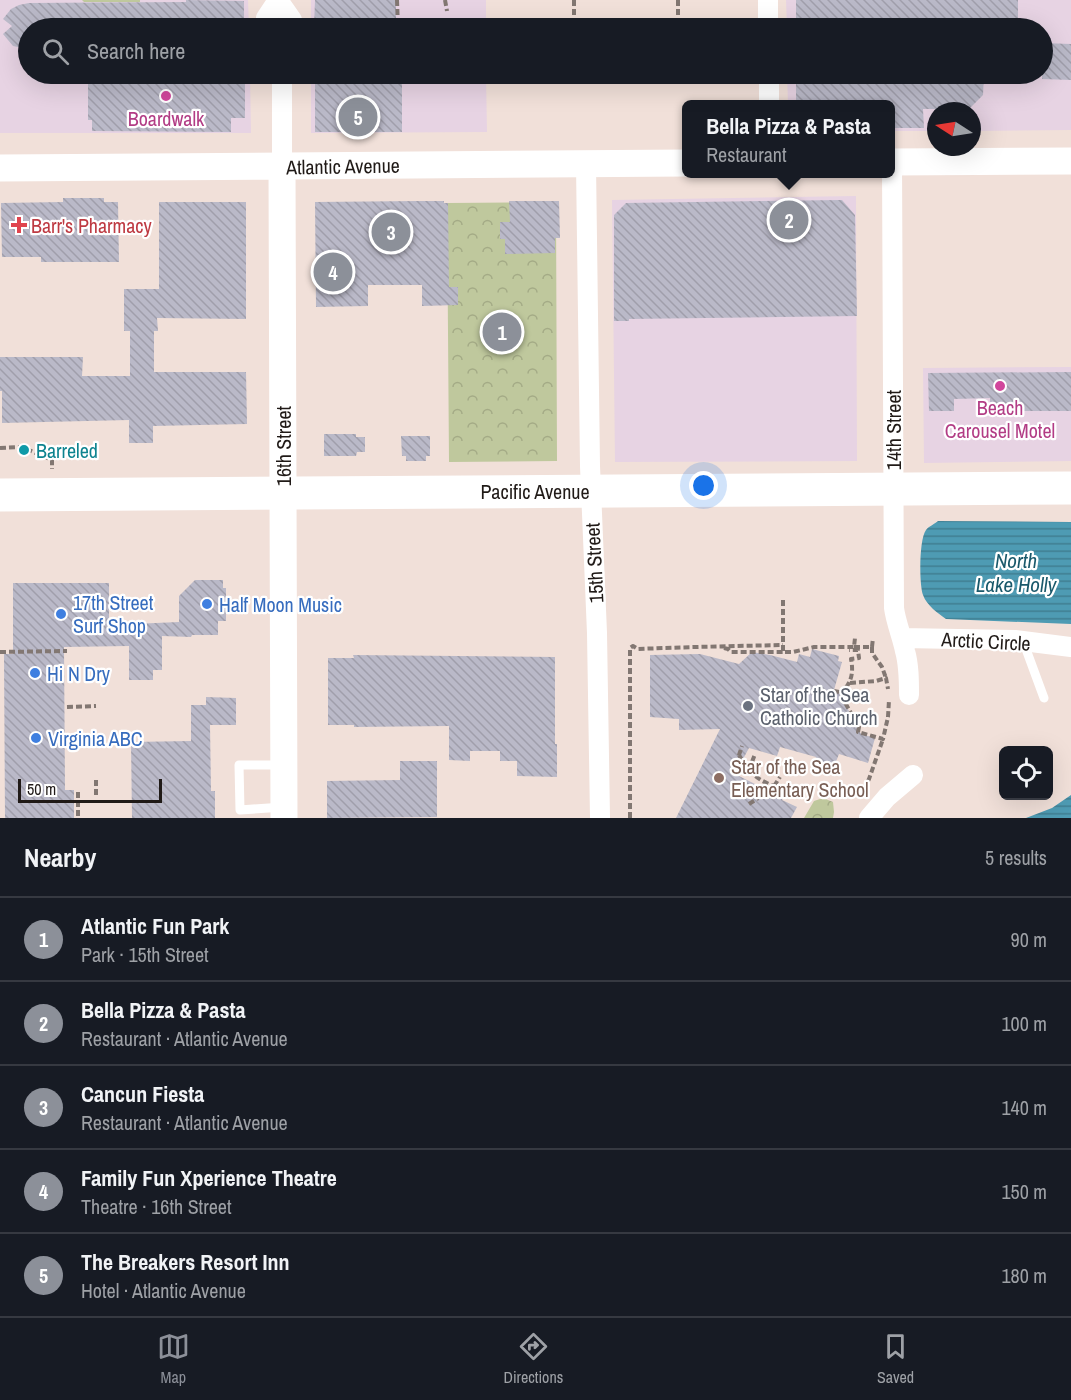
<!DOCTYPE html>
<meta charset="utf-8">
<style>
body{margin:0;font-family:"Archivo Narrow",sans-serif;background:#20242c;color:#f1f3f6}
.controls{position:absolute;right:18px;bottom:18px;display:grid;overflow:hidden;border-radius:9px;box-shadow:0 6px 24px #0002}
.controls button{width:54px;height:54px;display:grid;place-items:center;padding:0;border:0;border-bottom:2px solid #363941;background:#171b24;color:#f1f3f6;font:30px sans-serif}
.compass{position:absolute;left:927px;top:102px;width:54px;height:54px;border-radius:50%;background:#171b24;box-shadow:0 6px 24px #0002;rotate:282deg}
.scale{position:absolute;left:18px;bottom:15px;width:144px;box-sizing:border-box;padding-left:6px;border:3px solid #201a17;border-top:0;font-size:16px;line-height:21px;white-space:nowrap;color:#201a17;-webkit-text-stroke:4px #fff;paint-order:stroke}
.you{position:absolute;left:704px;top:486px;width:21px;height:21px;margin:-15px;border:4px solid #fff;border-radius:50%;background:#1a73e8;box-shadow:0 0 0 9px #1a73e833}
.badge{display:grid;place-items:center;width:39px;height:39px;border-radius:50%;background:#8c9099;color:#fff;font-size:20px;font-weight:700}
.pin{position:absolute;translate:-50% -50%;border:3px solid #fff;box-shadow:0 2px 6px #0006}
.popup{position:absolute;left:682px;top:100px;width:213px;height:78px;box-sizing:border-box;display:grid;place-content:center;border-radius:9px;background:#171b24;filter:drop-shadow(0 2px 4px #0005);font-size:20px;white-space:nowrap;color:#9ea1a6}
.popup b{font-size:22px;color:#f1f3f6}
.popup::after{content:'';position:absolute;left:50%;top:100%;margin-left:-12px;border:12px solid transparent;border-top-color:#171b24}
.list{margin:0;padding:0;list-style:none}
h2{display:flex;justify-content:space-between;align-items:center;height:78px;margin:0;padding:0 24px;font-size:26px}
h2 small{font-size:20px;font-weight:400;color:#9ea1a6}
.list li{display:grid;grid-template-columns:39px 1fr auto;gap:18px;align-items:center;box-sizing:border-box;height:84px;padding:0 24px;border-top:2px solid #363941}
.list b{display:block;font-size:22px;white-space:nowrap}
.list p{margin:0;font-size:20px;white-space:nowrap;color:#9ea1a6}
.list em{font-size:20px;font-style:normal;color:#9ea1a6}
.icon{flex:none;width:33px;height:33px;fill:none;stroke:currentColor;stroke-width:2;stroke-linecap:round;stroke-linejoin:round}
.map{position:relative;flex:none;width:1071px;height:818px;overflow:hidden}
.search{position:absolute;background:#171b24;box-shadow:0 6px 24px #0002;left:18px;right:18px;top:18px;height:66px;display:flex;align-items:center;gap:15px;box-sizing:border-box;padding:0 21px;border-radius:33px;color:#9ea1a6;font-size:22px}
.sheet{height:498px;background:#171b24}
nav{display:flex;justify-content:space-around;align-items:center;box-sizing:border-box;height:84px;border-top:2px solid #363941;background:#171b24;font-size:16px;color:#9ea1a6}
nav a{display:grid;justify-items:center;gap:3px}
nav .on{color:#8c9099}
.map>svg:first-child{display:block}
</style>
<div class="map">
<svg width="1071" height="818" viewBox="0 0 1071 818">
<defs>
<pattern id="grass-tufts" width="24" height="20" patternUnits="userSpaceOnUse" patternTransform="scale(1.5)"><rect width="24" height="20" fill="#bfc89d"/><path d="M3 7l-1-3M5 7V3M7 7l1-3M15 17l-1-3M17 17v-4M19 17l1-3" fill="none" stroke="#a4ab86"/></pattern>
<pattern id="park-crowns" width="20" height="18" patternUnits="userSpaceOnUse" patternTransform="scale(1.5)"><rect width="20" height="18" fill="#bfc89d"/><path d="M2 6a3 3 0 1 1 6 0M12 15a3 3 0 1 1 6 0" fill="none" stroke="#a4ab86"/></pattern>
<pattern id="water-rules" width="6" height="5" patternUnits="userSpaceOnUse" patternTransform="scale(1.5)"><rect width="6" height="5" fill="#4e9bb3"/><path d="M0 2.5h6" fill="none" stroke="#407e91"/></pattern>
<pattern id="building-back-hatch" width="6" height="6" patternUnits="userSpaceOnUse" patternTransform="scale(1.5)"><rect width="6" height="6" fill="#bab9c8"/><path d="M-1 5l2 2M0 0l6 6M5-1l2 2" fill="none" stroke="#a09eab"/></pattern>
</defs>
<rect width="100%" height="100%" fill="#f1e0d9"/>
<path fill="#e7d3e3" d="M0,0H248L249,28H28V74H250L251,133H0Z
M311,0H486V28H311Z
M786,0H1071V130L972,131V111H936V131H891V104H788L787,74H1042V28H787Z
M311,74H486L487,132L311,133Z
M856,196L857,461L615,462L612,200Z
M1071,367V461L924,463L923,368Z"/>
<path fill="url(#grass-tufts)" d="M82,0H140V2H84Z"/>
<path fill="url(#park-crowns)" d="M556,202L557,461L449,462L447,203Z
M823,798L833,802L834,812L833,818H804L814,801Z"/>
<path fill="url(#water-rules)" d="M938,521L1071,522V624L946,619C938,613 927,606 923,595C919,584 919,539 926,530C929,526 935,524 938,521Z
M1071,795V818H1026L1052,808Z"/>
<path fill="url(#building-back-hatch)" d="M186,0L244,1V28H28V49L13,46L3,34L12,26L3,19L11,9L19,5L29,3L186,2Z
M315,0H396V28H314Z
M796,0H1018V28H796Z
M1042,43L1071,44V80L1042,79Z
M88,74H245V118H231V132L92,131V120H88Z
M315,74H402V132H315Z
M796,74H984L983,95L969,109H923L924,128H891V105H796Z
M63,198H104V202H118L119,262H41V257H2L1,203L63,202Z
M842,200L855,215L857,316L629,319V321H614V215L626,203Z
M419,201H444V203H448L449,287H458V305L422,306V285H368V306L316,307L315,202Z
M509,201H559L560,238H555V253L505,254V239H500V222H510Z
M159,202H246V319L157,318L158,331H154V372H246L247,424L153,426V443H129V420L2,423V391H0V357H83L82,376H130V331H124V289H159Z
M1071,372V411H990V398L954,399V411H929L928,373Z
M324,434H356V437H365V452H357L356,456H324Z
M401,436H430V456H426V461H406V456H402Z
M195,580H223V588H226V621H218V635H192L191,637L162,636V670H153V680H129V646L64,647L65,790H74V818H5L4,654H13V583H109V625L179,622V596Z
M812,649L839,656L838,661L842,662L834,690L840,694L861,734L875,738L868,763L839,754L831,774L812,769L816,757L780,747L777,756L749,748L735,774L767,790L768,786L785,794L782,800L797,807L791,818H676L720,729L679,730V719L650,717V655L700,654L739,664L752,652L770,655L797,662L799,654L810,657Z
M353,655L555,657V744H557V777L517,776V761H500V751H470V761L449,760V726L354,727V725H328V658H354Z
M206,697L236,698V725H210L211,791H215V818H132L131,742L191,741V705H206Z
M400,761H437V817L327,818V781L400,780Z"/>
<g fill="none" stroke-linecap="round" stroke-linejoin="round">
<path stroke="#827772" stroke-width="4" stroke-dasharray="6 3" stroke-linecap="butt" d="M397,0L398,28
M445,0L447,11
M574,0V18
M678,0V26
M0,448L22,447L52,460V469
M783,600V652H793L814,647H854L855,638
M854,647H872L873,638
M872,647V653L882,667L886,678
M724,648L728,649L731,652H783
M0,652L67,651
M850,683L876,681L886,678L888,689
M834,691L839,692L859,727L858,732L883,739L888,717L889,700
M840,694C851,684 854,674 851,659L859,658L858,650H849
M67,707L96,706
M739,755C751,775 757,780 779,788
M736,764L742,746
M749,770L755,754
M96,780V796
M774,786L780,777
M78,792V818
M860,797L869,779L883,739
M749,804L757,799L765,782
M630,818V648L633,646L638,649C686,647 735,646 783,645"/>
<path stroke="#fff" stroke-width="9" d="M1023,641L1044,698
M282,765H239L240,810L283,807"/>
<path stroke="#fff" stroke-width="20" d="M278,0L292,20V28
M768,0V28
M265,28L266,18L278,0
M282,74V166
M769,74V104
M892,162L894,608C896,623 902,636 905,651C909,665 909,680 909,695
M586,164L590,466L597,633L600,818
M902,638L1015,640L1071,647
M869,818L887,797L913,775"/>
<path stroke="#fff" stroke-width="27" d="M891,162L1071,161
M282,166L284,818
M0,168L687,163"/>
<path stroke="#fff" stroke-width="33" d="M0,495L1071,488"/>
</g>
<g fill="#d1479c" stroke="#fff" stroke-width="2">
<circle cx="166" cy="96" r="6"/>
<circle cx="1000" cy="386" r="6"/>
</g>
<path fill="#e0444e" stroke="#fff" stroke-width="2" d="M16 216h6v6h6v6h-6v6h-6v-6h-6v-6h6z"/>
<circle fill="#0f9aa8" stroke="#fff" stroke-width="2" cx="24" cy="450" r="6"/>
<g fill="#3f7fe0" stroke="#fff" stroke-width="2">
<circle cx="207" cy="604" r="6"/>
<circle cx="61" cy="614" r="6"/>
<circle cx="35" cy="673" r="6"/>
<circle cx="36" cy="738" r="6"/>
</g>
<circle fill="#6b7280" stroke="#fff" stroke-width="2" cx="748" cy="706" r="6"/>
<circle fill="#8d6e63" stroke="#fff" stroke-width="2" cx="719" cy="778" r="6"/>
<g text-anchor="middle" dominant-baseline="central" stroke-width="4.5" stroke-linejoin="round" paint-order="stroke">
<g font-size="20" fill="#b23c85" stroke="#fff">
<text x="166" y="118">Boardwalk</text>
<text x="1000" y="407">Beach<tspan x="1000" dy="23">Carousel Motel</tspan></text>
</g>
<g font-size="20" fill="#201a17" stroke="#fff">
<text transform="translate(343 166) rotate(-1)">Atlantic Avenue</text>
<text transform="translate(893 430) rotate(-90)">14th Street</text>
<text transform="translate(283 446) rotate(-90)">16th Street</text>
<text x="535" y="491">Pacific Avenue</text>
<text transform="translate(594 563) rotate(-93)">15th Street</text>
<text transform="translate(986 641) rotate(3)">Arctic Circle</text>
</g>
<g font-size="20" fill="#be3a42" stroke="#fff" text-anchor="start">
<text x="31" y="225">Barr's Pharmacy</text>
</g>
<g font-size="20" fill="#0d838f" stroke="#fff" text-anchor="start">
<text x="36" y="450">Barreled</text>
</g>
<g font-size="20" fill="#366cbe" stroke="#fff" text-anchor="start">
<text x="73" y="602">17th Street<tspan x="73" dy="23">Surf Shop</tspan></text>
<text x="219" y="604">Half Moon Music</text>
<text x="47" y="673">Hi N Dry</text>
<text x="48" y="738">Virginia ABC</text>
</g>
<g font-size="20" fill="#5b616d" stroke="#fff" text-anchor="start">
<text x="760" y="694">Star of the Sea<tspan x="760" dy="23">Catholic Church</tspan></text>
</g>
<g font-size="20" fill="#785e54" stroke="#fff" text-anchor="start">
<text x="731" y="766">Star of the Sea<tspan x="731" dy="23">Elementary School</tspan></text>
</g>
<g font-size="21" font-style="italic" fill="#1a596b" stroke="#fff">
<text x="1016" y="560">North<tspan x="1016" dy="24">Lake Holly</tspan></text>
</g>
</g>
</svg>
<div class="controls">
<button><svg class="icon" aria-label="locate" viewBox="0 0 24 24"><circle cx="12" cy="12" r="6"/><path d="M12 2v4M12 18v4M2 12h4M18 12h4"/></svg></button>
</div>
<svg class="compass" viewBox="-18 -18 36 36"><path d="M0-13l5 13h-10z" fill="#e53935"/><path d="M0 13l5-13h-10z" fill="#9ea1a6"/></svg>
<div class="scale">50 m</div>
<div class="you"></div>
<div class="pin badge" style="left:502px;top:332px">1</div>
<div class="pin badge" style="left:789px;top:220px">2</div>
<div class="popup"><b>Bella Pizza &amp; Pasta</b>Restaurant</div>
<div class="pin badge" style="left:391px;top:232px">3</div>
<div class="pin badge" style="left:333px;top:272px">4</div>
<div class="pin badge" style="left:358px;top:117px">5</div>
<div class="search"><svg class="icon" aria-label="search" viewBox="0 0 24 24"><circle cx="10" cy="10" r="6"/><path d="M15 15l6 6"/></svg>Search here</div>
</div>
<section class="sheet">
<h2>Nearby<small>5 results</small></h2>
<ul class="list">
<li><span class="badge">1</span><div><b>Atlantic Fun Park</b><p>Park · 15th Street</p></div><em>90 m</em></li>
<li><span class="badge">2</span><div><b>Bella Pizza &amp; Pasta</b><p>Restaurant · Atlantic Avenue</p></div><em>100 m</em></li>
<li><span class="badge">3</span><div><b>Cancun Fiesta</b><p>Restaurant · Atlantic Avenue</p></div><em>140 m</em></li>
<li><span class="badge">4</span><div><b>Family Fun Xperience Theatre</b><p>Theatre · 16th Street</p></div><em>150 m</em></li>
<li><span class="badge">5</span><div><b>The Breakers Resort Inn</b><p>Hotel · Atlantic Avenue</p></div><em>180 m</em></li>
</ul>
</section>
<nav>
<a class="on"><svg class="icon" aria-label="map" viewBox="0 0 24 24"><path d="M3 6l6-2 6 2 6-2v14l-6 2-6-2-6 2zM9 4v14M15 6v14"/></svg>Map</a>
<a><svg class="icon" aria-label="directions" viewBox="0 0 24 24"><path d="M12 3l9 9-9 9-9-9zM9 14v-3h6M13 9l2 2-2 2"/></svg>Directions</a>
<a><svg class="icon" aria-label="saved" viewBox="0 0 24 24"><path d="M7 4h10v16l-5-4-5 4z"/></svg>Saved</a>
</nav>
